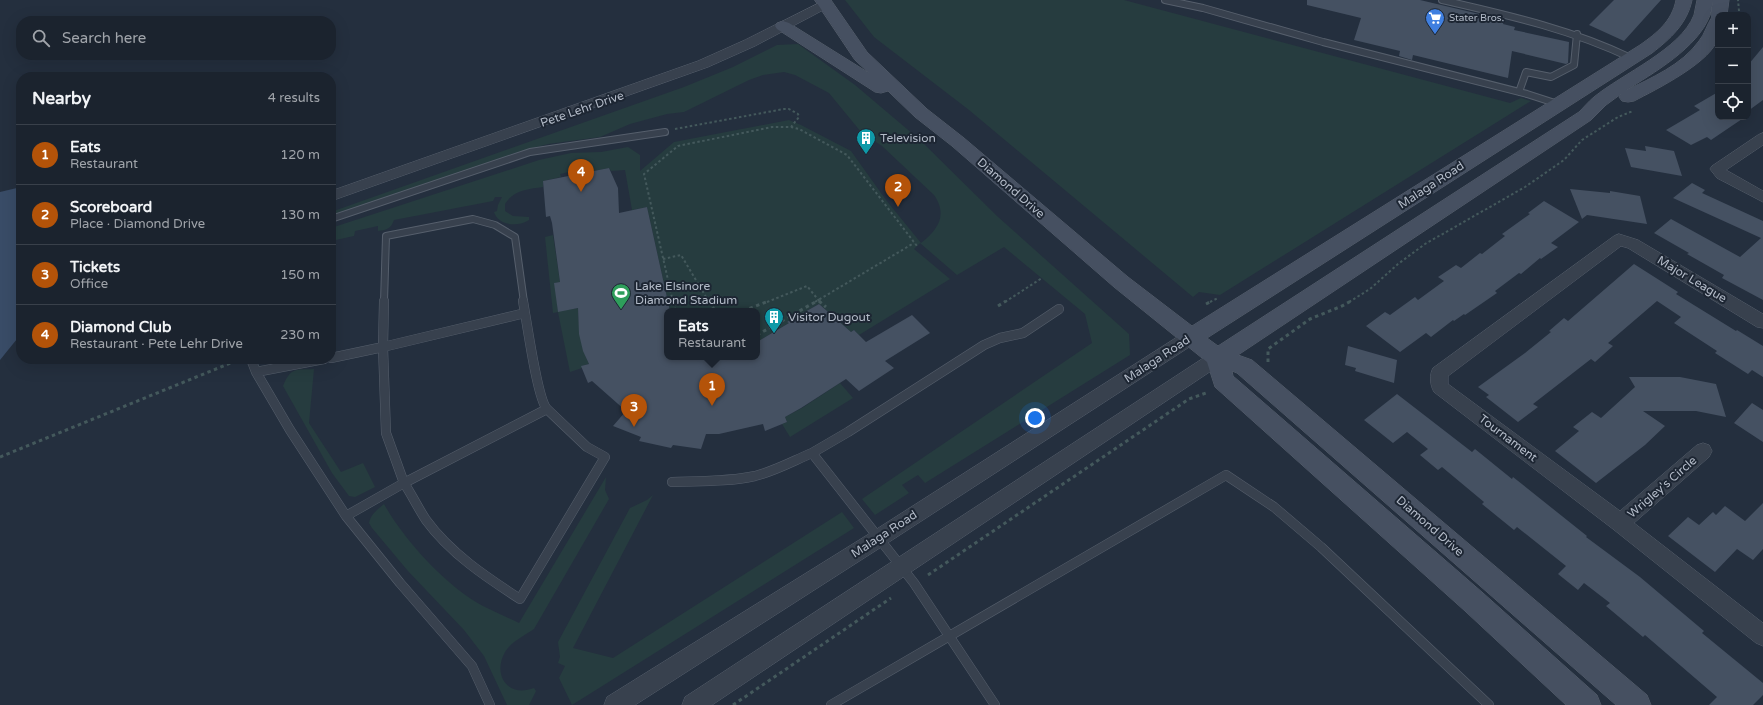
<!DOCTYPE html>
<meta charset="utf-8">
<style>
body{margin:0;font-family:"Varela Round",sans-serif;background:#282f3a;color:#f1f3f6}
.controls{position:absolute;right:12px;top:12px;display:grid;overflow:hidden;border-radius:8px;box-shadow:0 4px 16px #0002}
.controls button{width:36px;height:36px;display:grid;place-items:center;padding:0;border:0;border-bottom:1px solid #39404a;background:#1b232e;color:#f1f3f6;font:20px sans-serif}
.you{position:absolute;left:1035px;top:418px;width:14px;height:14px;margin:-10px;border:3px solid #fff;border-radius:50%;background:#1a73e8;box-shadow:0 0 0 6px #1a73e833}
.badge{display:grid;place-items:center;width:26px;height:26px;border-radius:50%;background:#b45309;color:#fff;font-size:13px;font-weight:700}
.pin{position:absolute;translate:-50% -33px;filter:drop-shadow(0 1px 2px #0008)}
.pin::after{content:'';position:absolute;top:21px;width:14px;height:12px;background:inherit;clip-path:polygon(0 0,100% 0,50% 100%)}
.popup{position:absolute;left:664px;top:308px;width:96px;height:52px;box-sizing:border-box;display:grid;place-content:center;border-radius:8px;background:#1b232e;filter:drop-shadow(0 1px 3px #0005);font-size:13px;white-space:nowrap;color:#a0a4aa}
.popup b{font-size:15px;color:#f1f3f6}
.popup::after{content:'';position:absolute;left:50%;top:100%;margin-left:-8px;border:8px solid transparent;border-top-color:#1b232e}
.list{margin:0;padding:0;list-style:none}
h2{display:flex;justify-content:space-between;align-items:center;height:52px;margin:0;padding:0 16px;font-size:17px}
h2 small{font-size:13px;font-weight:400;color:#a0a4aa}
.list li{display:grid;grid-template-columns:26px 1fr auto;gap:12px;align-items:center;box-sizing:border-box;height:60px;padding:0 16px;border-top:1px solid #39404a}
.list b{display:block;font-size:15px;white-space:nowrap}
.list p{margin:0;font-size:13px;white-space:nowrap;color:#a0a4aa}
.list em{font-size:13px;font-style:normal;color:#a0a4aa}
.icon{flex:none;width:22px;height:22px;fill:none;stroke:currentColor;stroke-width:2;stroke-linecap:round;stroke-linejoin:round}
.map{position:relative;flex:none;width:1763px;height:705px;overflow:hidden}
.search{position:absolute;background:#1b232e;box-shadow:0 4px 16px #0002;left:16px;top:16px;width:320px;height:44px;display:flex;align-items:center;gap:10px;box-sizing:border-box;padding:0 14px;border-radius:16px;color:#a0a4aa;font-size:15px}
.panel{position:absolute;background:#1b232e;box-shadow:0 4px 16px #0002;left:16px;top:72px;width:320px;height:292px;border-radius:16px}
.map>svg:first-child{display:block}
</style>
<div class="map">
<svg width="1763" height="705" viewBox="0 0 1763 705">
<rect width="100%" height="100%" fill="#242f3e"/>
<path fill="#263c3f" d="M845,0H1124L1510,103L1521,98L1531,101L1220,295L1199,292L1193,297L969,110L874,37Z
M798,44L855,85L920,140L997,216L1129,334L1130,355L925,483L918,475L902,485L909,493L875,515L862,499L1092,343L1085,314L1004,247L957,275L920,243L914,249L950,279L859,335L854,330L851,332L819,304L787,322L789,323L757,342V311H670L647,207L632,210L625,170L611,171L609,168L574,175L573,171L560,174L561,177L543,181V187C529,189 513,190 505,204V211L513,216L529,217V220C519,227 498,226 494,212L497,211L498,205L502,197H495L493,201L394,220C391,229 386,230 378,231V226L355,231L354,236L331,241V228L539,160L571,153L601,152L628,147L640,155V171L674,142L789,120L801,125L851,151L886,200L921,243C938,230 948,215 934,195L882,146L861,132L829,93L795,75L784,72L763,75L749,80L684,112L667,114L630,124L600,137L548,144L518,152L331,215V212L684,87L733,67L777,45Z
M553,235L560,282L555,283L558,311L578,308C579,328 580,345 589,364L582,366V368L570,372L558,312L553,313L545,237Z
M314,369L309,423L341,472L363,463L375,487L355,497L349,496L332,473L283,386C291,367 295,370 314,369Z
M840,383L853,398L790,437L782,424L787,422L785,417L802,408Z
M606,477L605,490L609,499L534,629C524,636 512,641 505,652C492,675 508,698 534,688L536,691L529,705H507L484,656L464,630L408,571L372,528L369,523C371,514 377,510 384,504C404,540 447,587 483,606C495,612 507,617 519,623Z
M653,495L573,648L613,658L842,512L854,528L572,705L559,678L565,666L558,663L560,657L558,642L630,508L647,500Z"/>
<path fill="#394c67" d="M21,187V334L0,360V192Z"/>
<path fill="#455162" d="M1307,0H1420L1492,17L1504,20L1503,24L1515,27L1514,30L1569,42L1568,63L1566,64L1512,51L1508,78L1413,55L1412,60L1399,56L1400,51L1354,40L1361,18L1307,5Z
M1614,0H1661L1624,41L1589,25Z
M1763,47V100L1748,111V65Z
M1718,92V117H1745L1711,140L1707,137L1691,145L1666,130L1700,110L1694,106Z
M1645,146L1674,151L1682,176L1631,167L1625,148L1646,151Z
M609,168L618,188L619,213L647,207L670,311H667V357H757V342L789,323L787,322L819,304L851,332L854,330L866,342L912,315L930,333L885,361L894,368L859,391L846,379L801,408L785,417L787,422L765,431L763,424L719,434H706L701,449L673,445L671,448L639,441L641,437L613,426L626,411L592,381L588,383L581,366L589,364L583,351L579,334L578,308L558,312L554,283L560,282L552,223L550,216L546,217L543,181Z
M1692,183L1705,190L1702,193L1763,221V300L1722,278L1724,275L1687,254L1689,253L1654,233L1671,219L1740,257L1761,238L1673,198Z
M1570,189L1610,193V191L1640,196L1647,224L1587,215L1582,219Z
M1544,201L1579,222L1551,243L1558,247L1541,259L1540,258L1521,274L1519,273L1495,291L1497,293L1465,315L1464,314L1454,321L1453,320L1431,337L1426,333L1400,352L1366,326L1385,312L1390,315L1415,297L1418,300L1444,281L1438,277L1456,265L1461,268L1480,253L1482,254L1505,236L1502,234L1530,214L1528,213Z
M1634,264L1678,292L1676,294L1736,331L1737,330L1763,346V377L1752,370L1748,374L1715,353L1717,351L1674,323L1681,317L1657,301L1608,343L1613,346L1595,362L1591,359L1533,404L1538,407L1518,422L1486,397L1489,395L1478,387L1525,353L1551,332L1549,331L1564,318L1568,321Z
M1348,346L1397,360L1394,383L1355,371L1356,368L1345,365Z
M1629,377H1680L1716,384L1726,417L1696,411H1643L1665,426L1645,445L1596,483L1555,451L1579,431L1573,427L1592,412L1601,418L1635,387Z
M1397,394L1472,452L1475,449L1512,479L1513,477L1587,536L1586,537L1640,577L1704,631L1702,633L1763,683V695L1753,705H1709L1717,697L1645,635L1643,637L1606,606L1610,603L1584,583L1578,590L1558,574L1566,566L1517,527L1514,530L1482,504L1484,502L1442,467L1438,470L1420,455L1428,449L1407,432L1393,443L1364,420Z
M1752,403L1763,410V442L1734,423Z
M1763,503V549L1753,560L1737,549L1715,572L1668,536L1688,517L1699,525L1713,512L1716,515L1725,506L1745,521Z"/>
<g fill="none" stroke-linecap="round" stroke-linejoin="round">
<g stroke="#565f6c" stroke-width="8">
<path id="lane-far1" d="M1165,0L1203,8L1323,42L1527,94L1558,104
M1442,0C1507,15 1571,29 1631,58
M1519,92L1526,72L1551,77L1574,65L1577,34
M331,219L530,152L665,132
M384,302L386,236L473,219L495,225L515,237L524,302"/>
</g>
<g stroke="#565f6c" stroke-width="10">
<path id="lane" d="M384,301L383,347L525,313
M523,301L525,313
M525,313C528,330 538,400 547,409
M331,358L383,347L386,433L404,483L346,516
M251,359L256,372L290,430L346,516L400,583L472,666L490,705
M256,372L324,359
M547,409L587,447L605,457L520,599C486,577 450,553 426,520C418,508 412,495 404,483Z
M812,453L848,432L984,345L1000,338L1023,333L1059,309
M672,482C699,481 728,482 755,476C775,471 793,461 812,453L914,583L995,705
M831,705L1226,475L1274,507L1321,547L1489,705"/>
</g>
<g stroke="#565f6c" stroke-width="1">
<path id="street" d="M825,0L829,1L831,4L829,7L755,46L708,67L331,201V191L698,61L745,40Z
M1763,133V145L1726,170L1763,191V202L1717,178L1710,169L1712,166L1758,135Z
M1619,234L1638,240L1763,314V328L1757,327L1628,248L1621,246L1448,376V384L1620,511L1697,445L1703,443L1709,445L1712,451L1709,457L1634,523L1763,623V646L1756,643L1613,529L1434,392C1430,385 1429,375 1433,368L1614,236Z
M1191,330L1197,332L1199,337L1197,342L886,544L635,705H604L607,697L872,532L1185,332Z
M1217,351L1223,353L1226,358L1223,363L712,705H682L685,697L1211,353Z"/>
</g>
<g stroke="#565f6c" stroke-width="1">
<path id="secondary" d="M815,0H831L867,52L927,109L964,138L1128,277L1192,326L1640,45C1657,33 1672,21 1676,0H1692C1687,24 1670,39 1652,53L1207,338L1218,346L1579,112C1584,107 1589,101 1594,97C1622,74 1681,49 1694,15C1695,10 1696,5 1697,0H1713C1712,5 1711,10 1710,15C1698,48 1653,73 1625,91C1651,78 1682,65 1699,41C1705,34 1707,24 1712,17L1711,15L1713,0H1729L1727,15H1718C1718,22 1719,30 1718,37C1714,61 1655,90 1634,101L1628,102L1622,101L1619,97L1621,94L1606,105L1591,120L1238,355L1252,360L1647,695L1651,705H1616L1237,373L1232,371L1233,376L1483,593L1597,695L1601,705H1566L1465,611L1215,387L1207,362L1114,287L952,146L915,117L888,91L881,93L875,92L777,29L775,26L777,23L783,21L789,23L869,73L855,60Z"/>
</g>
<path stroke="#44595c" stroke-width="2" stroke-dasharray="2.5 2.5" stroke-linecap="butt" d="M1736,15L1739,11L1738,0
M675,129L784,109H789L798,114L799,117L791,127
M663,259L681,255L709,302
M673,302L644,174L678,146L772,127H791L799,129L847,155L917,246
M767,302L807,286L820,302
M815,302L914,243
M1005,302L1042,278
M1210,302L1218,298
M1349,302L1370,289L1398,264L1425,244L1525,187L1564,160L1582,140L1618,117L1633,111"/>
<path stroke="#44595c" stroke-width="3" stroke-dasharray="3.5 3.5" stroke-linecap="butt" d="M673,301L675,311
M709,301L715,311
M819,301L826,307
M1206,304L1212,301
M998,306L1006,301
M743,311L769,301
M757,335L817,301
M1268,362V349L1310,319L1342,306L1351,301
M0,457L238,360
M928,575L1189,399L1206,393
M733,705L891,598"/>
<use href="#lane-far1" stroke="#38414e" stroke-width="6"/>
<use href="#lane" stroke="#38414e" stroke-width="9"/>
<use href="#street" fill="#38414e" fill-rule="evenodd"/>
<use href="#secondary" fill="#465061" fill-rule="evenodd"/>
</g>
<defs>
<g id="supermarket-pin" transform="scale(1)"><path d="M0 17L-7.5 6A9.5 9.5 0 1 1 7.5 6Z" fill="#3f7fe0" stroke="#1d2633"/><path d="M-6-5.5h2.5l.6 2H6L4.5 2H-2.5L-4.4-4H-6ZM-1.5 3.2a1.3 1.3 0 1 0 .1 0ZM3 3.2a1.3 1.3 0 1 0 .1 0Z" fill="#fff"/></g>
<g id="building-pin" transform="scale(1)"><path d="M0 17L-7.5 6A9.5 9.5 0 1 1 7.5 6Z" fill="#0f9aa8" stroke="#1d2633"/><path d="M-4-6H4V6H1V3H-1V6H-4ZM-2.5-4.3h1.7v1.8h-1.7ZM.8-4.3h1.7v1.8H.8ZM-2.5-1h1.7V.8h-1.7ZM.8-1h1.7V.8H.8Z" fill="#fff"/></g>
<g id="stadium-pin" transform="scale(1)"><path d="M0 17L-7.5 6A9.5 9.5 0 1 1 7.5 6Z" fill="#2e9e5b" stroke="#1d2633"/><path d="M0-5a6.5 5 0 1 0 0 10a6.5 5 0 1 0 0-10ZM-3.5-1.8h7v3.6h-7Z" fill="#fff"/></g>
</defs>
<g fill-rule="evenodd">
<use href="#supermarket-pin" x="1435" y="18"/>
<use href="#building-pin" x="866" y="138"/>
<use href="#stadium-pin" x="621" y="293"/>
<use href="#building-pin" x="774" y="317"/>
</g>
<g text-anchor="middle" dominant-baseline="central" stroke-width="4" stroke-linejoin="round" paint-order="stroke">
<g font-size="10" fill="#b4bcc9" stroke="#1d2633" text-anchor="start">
<text x="1449" y="18">Stater Bros.</text>
</g>
<g font-size="12" fill="#b4bcc9" stroke="#1d2633">
<text transform="translate(582 109) rotate(-19)">Pete Lehr Drive</text>
<text transform="translate(1431 185) rotate(-33)">Malaga Road</text>
<text transform="translate(1011 188) rotate(41)">Diamond Drive</text>
<text transform="translate(1692 279) rotate(31)">Major League</text>
<text transform="translate(1157 359) rotate(-33)">Malaga Road</text>
<text transform="translate(1508 438) rotate(37)">Tournament</text>
<text transform="translate(1662 487) rotate(-41)">Wrigley's Circle</text>
<text transform="translate(1430 526) rotate(41)">Diamond Drive</text>
<text transform="translate(884 534) rotate(-33)">Malaga Road</text>
</g>
<g font-size="12" fill="#b4bcc9" stroke="#1d2633" text-anchor="start">
<text x="880" y="138">Television</text>
<text x="635" y="286">Lake Elsinore<tspan x="635" dy="14">Diamond Stadium</tspan></text>
<text x="788" y="317">Visitor Dugout</text>
</g>
</g>
</svg>
<div class="controls">
<button>+</button>
<button>−</button>
<button><svg class="icon" aria-label="locate" viewBox="0 0 24 24"><circle cx="12" cy="12" r="6"/><path d="M12 2v4M12 18v4M2 12h4M18 12h4"/></svg></button>
</div>
<div class="you"></div>
<div class="pin badge" style="left:712px;top:406px">1</div>
<div class="popup"><b>Eats</b>Restaurant</div>
<div class="pin badge" style="left:898px;top:207px">2</div>
<div class="pin badge" style="left:634px;top:427px">3</div>
<div class="pin badge" style="left:581px;top:192px">4</div>
<div class="search"><svg class="icon" aria-label="search" viewBox="0 0 24 24"><circle cx="10" cy="10" r="6"/><path d="M15 15l6 6"/></svg>Search here</div>
<section class="panel">
<h2>Nearby<small>4 results</small></h2>
<ul class="list">
<li><span class="badge">1</span><div><b>Eats</b><p>Restaurant</p></div><em>120 m</em></li>
<li><span class="badge">2</span><div><b>Scoreboard</b><p>Place · Diamond Drive</p></div><em>130 m</em></li>
<li><span class="badge">3</span><div><b>Tickets</b><p>Office</p></div><em>150 m</em></li>
<li><span class="badge">4</span><div><b>Diamond Club</b><p>Restaurant · Pete Lehr Drive</p></div><em>230 m</em></li>
</ul>
</section>
</div>
